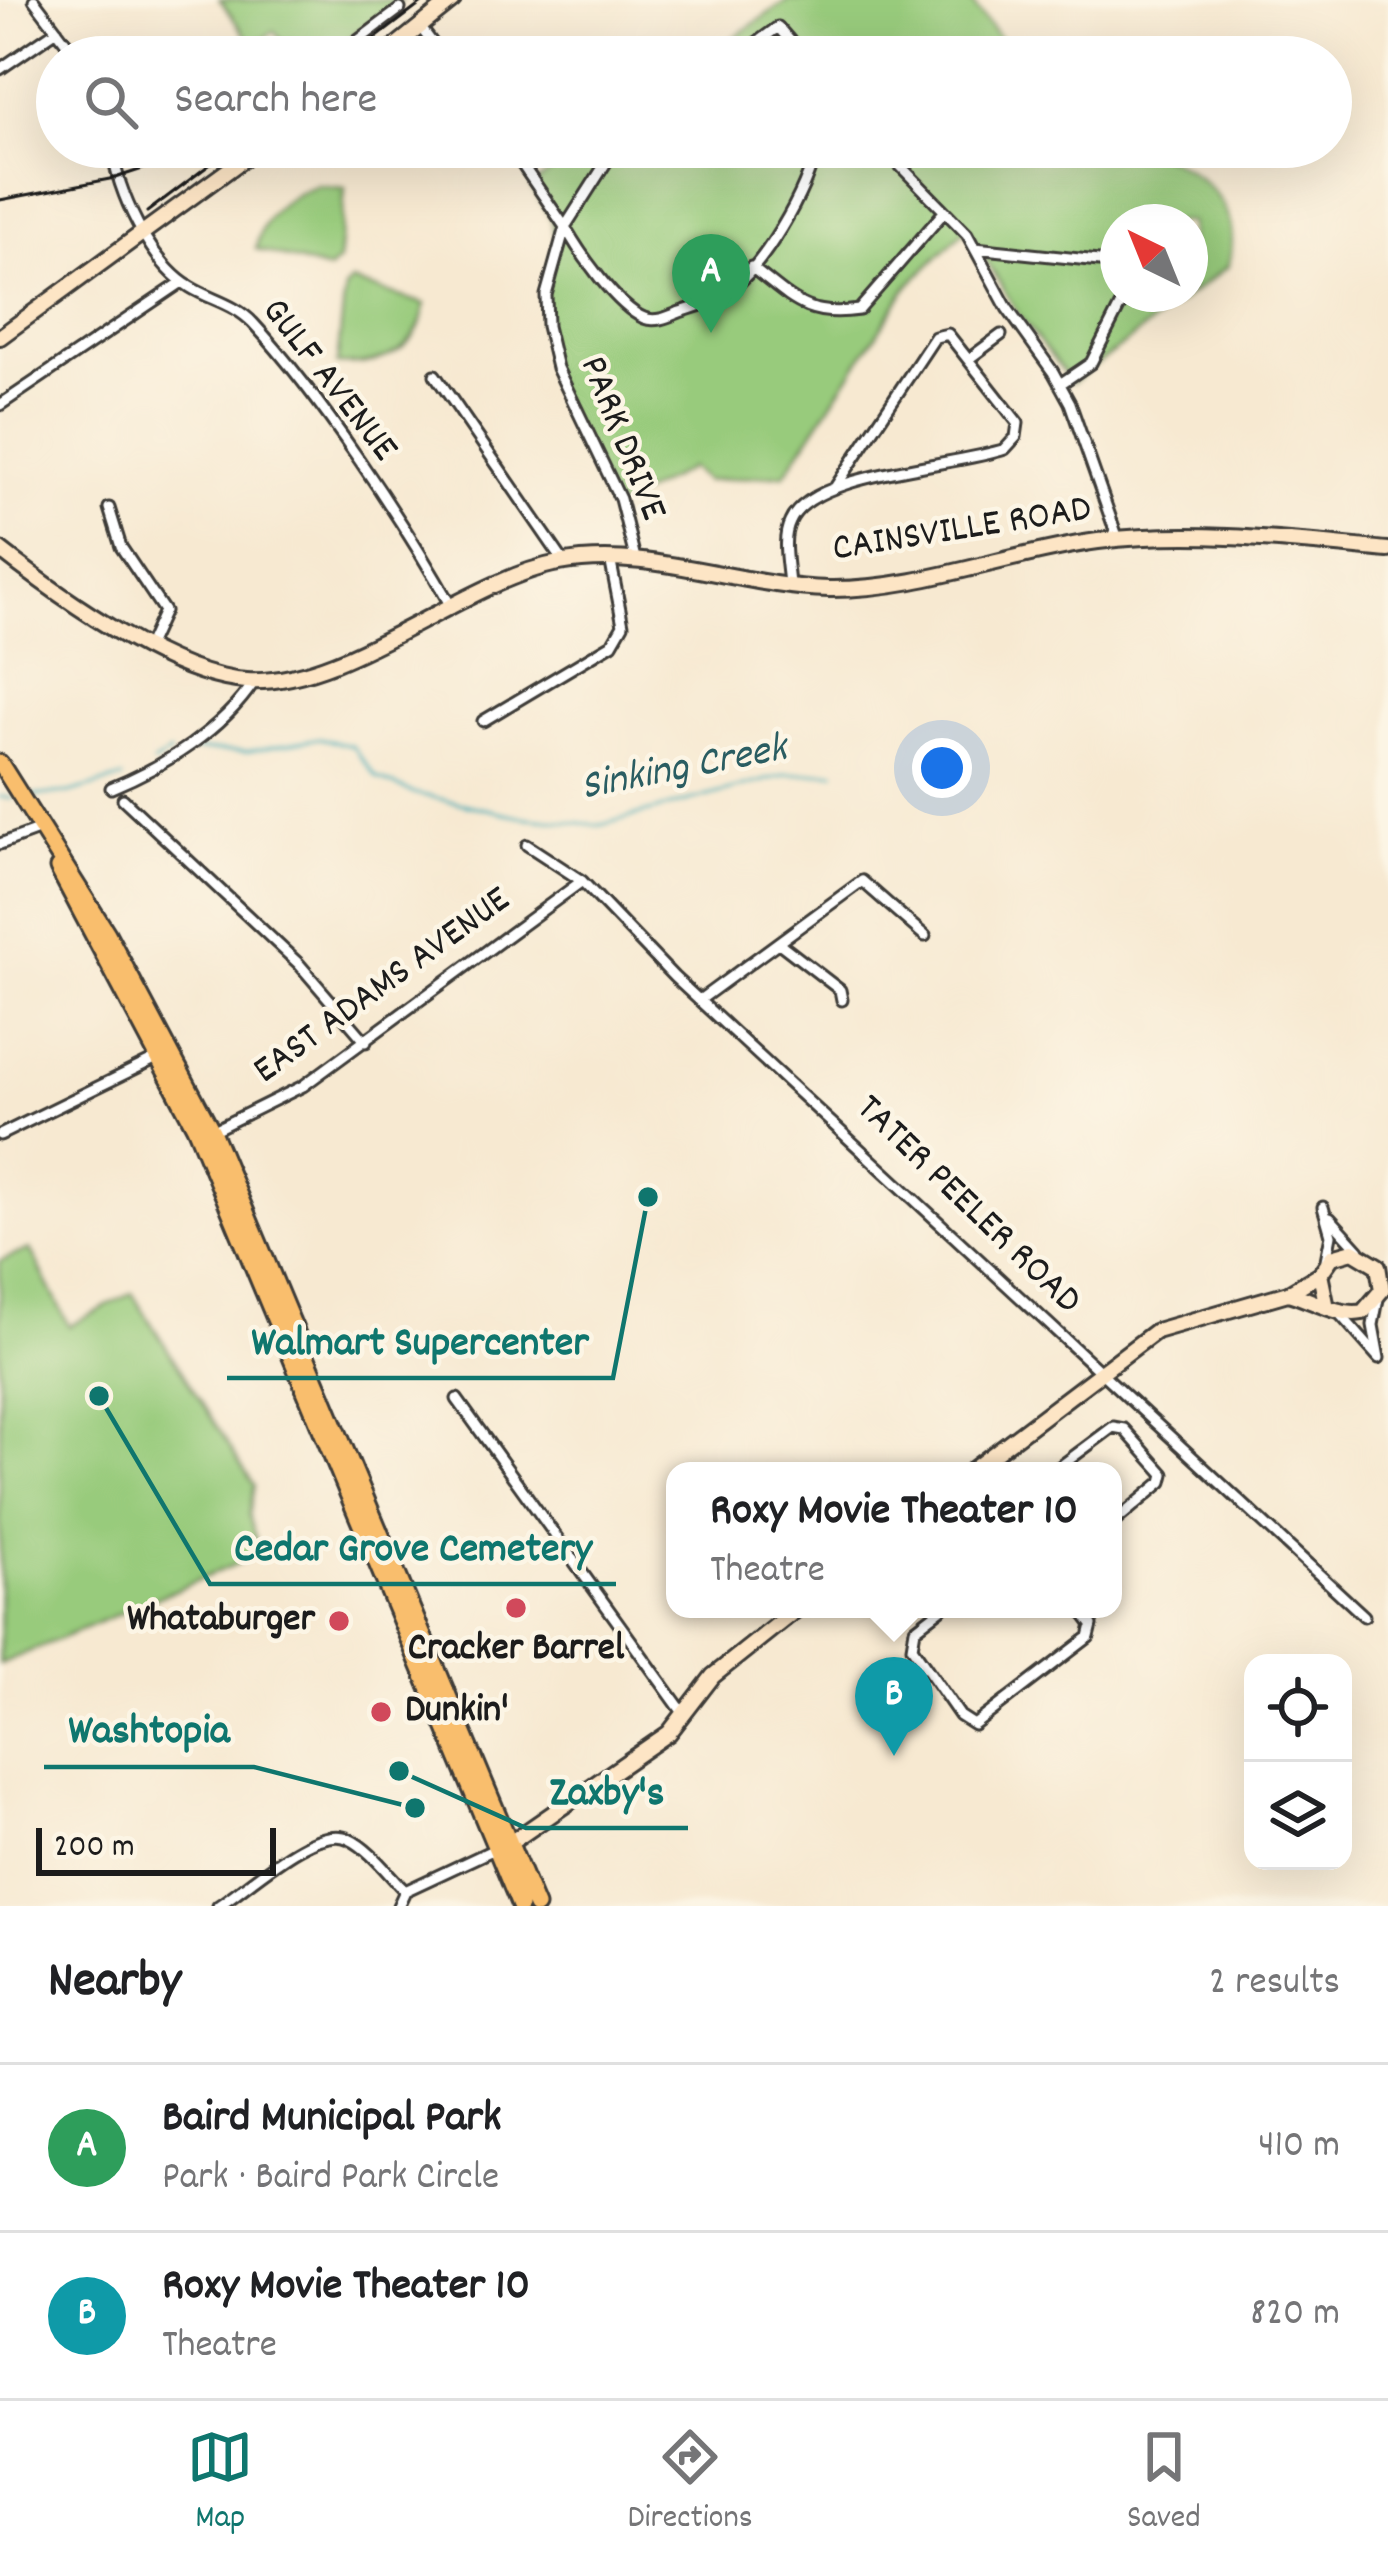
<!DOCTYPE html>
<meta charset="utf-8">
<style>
body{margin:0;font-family:Dekko,sans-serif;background:#f2f2f2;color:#202124}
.controls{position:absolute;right:36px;bottom:36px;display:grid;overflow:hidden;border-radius:24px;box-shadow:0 12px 48px #0002}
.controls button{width:108px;height:108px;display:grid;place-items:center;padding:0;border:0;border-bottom:3px solid #e0e0e0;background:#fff;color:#202124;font:60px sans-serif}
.compass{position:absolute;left:1100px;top:204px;width:108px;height:108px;border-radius:50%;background:#fff;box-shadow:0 12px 48px #0002;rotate:317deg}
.scale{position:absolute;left:36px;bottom:30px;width:240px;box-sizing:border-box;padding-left:12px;border:6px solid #1c1c1c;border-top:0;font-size:33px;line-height:42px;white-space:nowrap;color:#1c1c1c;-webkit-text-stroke:9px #fcf5e5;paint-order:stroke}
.you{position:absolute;left:942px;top:768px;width:42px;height:42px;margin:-30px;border:9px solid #fff;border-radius:50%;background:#1a73e8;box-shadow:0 0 0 18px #1a73e833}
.badge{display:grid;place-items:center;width:78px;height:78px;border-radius:50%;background:#0f766e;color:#fff;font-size:39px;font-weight:700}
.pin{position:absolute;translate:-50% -99px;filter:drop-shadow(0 3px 6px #0008)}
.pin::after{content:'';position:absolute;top:63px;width:42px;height:36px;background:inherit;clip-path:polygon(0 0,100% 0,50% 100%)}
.popup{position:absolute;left:666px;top:1462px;width:456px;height:156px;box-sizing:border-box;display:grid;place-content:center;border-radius:24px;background:#fff;filter:drop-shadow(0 3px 9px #0005);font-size:39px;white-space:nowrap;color:#757577}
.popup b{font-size:45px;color:#202124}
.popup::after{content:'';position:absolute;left:50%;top:100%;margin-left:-24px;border:24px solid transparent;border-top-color:#fff}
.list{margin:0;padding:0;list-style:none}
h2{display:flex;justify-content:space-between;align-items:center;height:156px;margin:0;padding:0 48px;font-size:51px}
h2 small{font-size:39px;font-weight:400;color:#757577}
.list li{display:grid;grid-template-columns:78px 1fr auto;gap:36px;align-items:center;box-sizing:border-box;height:168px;padding:0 48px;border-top:3px solid #e0e0e0}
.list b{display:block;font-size:45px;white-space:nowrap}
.list p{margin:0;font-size:39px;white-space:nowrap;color:#757577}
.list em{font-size:39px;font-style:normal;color:#757577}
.icon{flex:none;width:66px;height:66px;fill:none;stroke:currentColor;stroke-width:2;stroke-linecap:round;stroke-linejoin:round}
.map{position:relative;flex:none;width:1388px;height:1906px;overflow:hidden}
.search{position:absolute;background:#fff;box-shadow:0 12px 48px #0002;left:36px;right:36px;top:36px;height:132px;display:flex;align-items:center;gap:30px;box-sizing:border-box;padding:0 42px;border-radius:66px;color:#757577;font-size:45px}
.sheet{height:492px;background:#fff}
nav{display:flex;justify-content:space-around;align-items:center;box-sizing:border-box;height:168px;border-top:3px solid #e0e0e0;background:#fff;font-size:33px;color:#757577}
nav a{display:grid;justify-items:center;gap:6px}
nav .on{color:#0f766e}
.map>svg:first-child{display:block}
</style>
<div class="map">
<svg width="1388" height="1906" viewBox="0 0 1388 1906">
<rect width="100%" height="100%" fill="#fcf5e5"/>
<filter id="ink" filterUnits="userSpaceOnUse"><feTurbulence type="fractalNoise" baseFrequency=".00833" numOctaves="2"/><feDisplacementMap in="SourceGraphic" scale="24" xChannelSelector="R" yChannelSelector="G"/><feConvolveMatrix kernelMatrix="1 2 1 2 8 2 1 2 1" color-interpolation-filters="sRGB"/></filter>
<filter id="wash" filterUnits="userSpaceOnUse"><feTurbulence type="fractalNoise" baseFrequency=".004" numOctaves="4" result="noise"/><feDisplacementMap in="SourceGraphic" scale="48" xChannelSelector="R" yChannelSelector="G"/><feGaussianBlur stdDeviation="2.7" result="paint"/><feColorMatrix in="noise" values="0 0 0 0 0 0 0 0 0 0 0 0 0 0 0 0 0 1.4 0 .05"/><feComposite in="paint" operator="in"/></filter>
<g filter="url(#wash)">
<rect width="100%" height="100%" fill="#f7e9d1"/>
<path fill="#98cb7b" stroke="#5a744c" stroke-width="3" fill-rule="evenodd" d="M220,0H402L323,57H294L274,31L253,46Z
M788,0H969L1015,57H706Z
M580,147H1144C1197,169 1246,203 1228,266L1072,383L1020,317L967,228L908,286L785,474L706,481L690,468L614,509L551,382L541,314L555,241L551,218L531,187ZM1118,222H1190V294H1118Z
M318,185L345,188L338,262L328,270L256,249C262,214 286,196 318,185Z
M352,282L425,304C420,350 379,368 337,364L345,288Z
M30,1249L69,1326L132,1293L254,1485L249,1516L260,1554L0,1664V1261Z"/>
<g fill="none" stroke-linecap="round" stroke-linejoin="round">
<path stroke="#3bacb7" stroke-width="3" d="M191,750L245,752L319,738L352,746L377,778L413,793L528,818L601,825L789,774L835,772
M153,763L170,753
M27,796L69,793L123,778
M0,797L12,798"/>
</g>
</g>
<g filter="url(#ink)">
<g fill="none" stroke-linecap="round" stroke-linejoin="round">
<g stroke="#3d3b37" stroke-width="15">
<path id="street" d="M34,0L77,57
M421,28L443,57
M336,57L400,9
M737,57L778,27L804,57
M0,69L57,30
M112,147C116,190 151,264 190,287C211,300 235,304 253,323C319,394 404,522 452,608
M510,147L565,227L546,295L547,326L557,368L620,499L635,558
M616,147L565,227C580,253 616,306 644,318C656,323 670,316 680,312C695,307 711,303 724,295C763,269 807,192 816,147
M882,147L967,234L1007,308L1053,372L1070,403L1118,539
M975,248L1118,263
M751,267C793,299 805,318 859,310L944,212
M970,358L1001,335
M435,375L564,562
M1060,384L1091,363L1126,294
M0,405L182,282
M109,508L121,547L164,611L148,646
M789,586C788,566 781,540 790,522C812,471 955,467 1005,449L1016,437L1018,423L948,334L935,337L836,486
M483,721L612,644L623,625L610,558
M111,788C165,766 222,730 254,682
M123,799L299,964L366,1042
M0,844L38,830
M527,845L582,881L674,977L1364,1616
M779,943L840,990L842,1000
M701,999L862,881L925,936
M212,1131L303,1086L582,881
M0,1135L163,1055
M1323,1207L1331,1235L1326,1260
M1330,1218L1359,1250
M1378,1299L1373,1325L1379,1358
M1339,1313L1379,1358
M457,1399L684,1714
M1054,1471L1113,1427L1124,1429L1164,1474L1162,1482L1113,1523
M941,1609L915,1629L912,1647L960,1716L974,1725L1089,1637L1092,1625L1080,1609
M218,1906C248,1887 316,1822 349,1839C370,1849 388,1874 405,1891
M398,1906L405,1891L499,1847"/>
</g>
<g stroke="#3d3b37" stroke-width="20">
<path id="secondary" d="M382,57L453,0
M0,337L260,147
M0,550C59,596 171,677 247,681C345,687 464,580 559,563C650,546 738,587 829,589C920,590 1008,553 1098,541C1194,529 1292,541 1388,550
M1288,1293C1313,1300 1339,1317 1363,1312L1382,1290L1378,1266L1353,1251L1332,1257L1320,1274L1326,1303
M971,1471L1156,1331L1288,1293L1320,1274
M510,1843L669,1733L713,1676L797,1609"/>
</g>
<g stroke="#3d3b37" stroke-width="21">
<path id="primary" d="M0,763L107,933L212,1131L536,1906
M58,868L195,1127L520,1906"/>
</g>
<use href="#street" stroke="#fff" stroke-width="9"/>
<use href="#secondary" stroke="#fde5c5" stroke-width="14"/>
<use href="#primary" stroke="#f9be6d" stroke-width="15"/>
<path stroke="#1c1c1c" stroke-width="3" d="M351,57L426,0
M0,200L115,178L210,147
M147,212L233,147"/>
</g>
</g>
<g fill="#d1495b" stroke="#fcf5e5" stroke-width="4.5">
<circle cx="516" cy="1608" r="12"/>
<circle cx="339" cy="1621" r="12"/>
<circle cx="381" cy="1712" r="12"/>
</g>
<g text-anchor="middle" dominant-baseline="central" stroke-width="9" stroke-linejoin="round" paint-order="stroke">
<g font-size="39" fill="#1c1c1c" stroke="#fcf5e5">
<text transform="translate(328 381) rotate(52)">GULF AVENUE</text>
<text transform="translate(621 439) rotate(68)">PARK DRIVE</text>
<text transform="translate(962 531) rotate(-9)">CAINSVILLE ROAD</text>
<text transform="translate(383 987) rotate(-36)">EAST ADAMS AVENUE</text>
<text transform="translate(967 1206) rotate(44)">TATER PEELER ROAD</text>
</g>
<g font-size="39" font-weight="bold" fill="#1c1c1c" stroke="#fcf5e5" text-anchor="end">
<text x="315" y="1621">Whataburger</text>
<text x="516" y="1650" text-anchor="middle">Cracker Barrel</text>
<text x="405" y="1712" text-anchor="start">Dunkin'</text>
</g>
<g font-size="42" font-style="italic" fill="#2a5d62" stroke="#fcf5e5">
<text transform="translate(684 770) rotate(-11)">Sinking Creek</text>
</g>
</g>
<path fill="none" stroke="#0f766e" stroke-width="4.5" d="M648 1197L613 1378H227M99 1396L210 1584H616M415 1808L254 1767H44M399 1771L526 1828H688"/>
<g fill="#0f766e" stroke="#fcf5e5" stroke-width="4.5">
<circle cx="648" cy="1197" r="12"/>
<circle cx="99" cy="1396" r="12"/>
<circle cx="415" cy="1808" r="12"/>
<circle cx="399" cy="1771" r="12"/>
</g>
<g font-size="42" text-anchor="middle" font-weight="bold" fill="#0f766e" stroke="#fcf5e5" stroke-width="9" stroke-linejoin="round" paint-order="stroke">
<text x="420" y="1354">Walmart Supercenter</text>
<text x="413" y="1560">Cedar Grove Cemetery</text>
<text x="149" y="1742">Washtopia</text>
<text x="607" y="1804">Zaxby's</text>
</g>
</svg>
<div class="controls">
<button><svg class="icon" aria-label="locate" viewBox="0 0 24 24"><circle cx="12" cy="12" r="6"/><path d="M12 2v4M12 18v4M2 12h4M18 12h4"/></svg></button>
<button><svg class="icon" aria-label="layers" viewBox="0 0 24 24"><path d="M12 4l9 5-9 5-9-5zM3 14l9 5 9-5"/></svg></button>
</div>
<svg class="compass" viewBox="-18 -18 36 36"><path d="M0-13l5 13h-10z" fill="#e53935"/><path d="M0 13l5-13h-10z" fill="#757577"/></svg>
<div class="scale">200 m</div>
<div class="you"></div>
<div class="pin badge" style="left:711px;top:333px;background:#2e9e5b">A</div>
<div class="pin badge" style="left:894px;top:1756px;background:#0f9aa8">B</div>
<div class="popup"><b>Roxy Movie Theater 10</b>Theatre</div>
<div class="search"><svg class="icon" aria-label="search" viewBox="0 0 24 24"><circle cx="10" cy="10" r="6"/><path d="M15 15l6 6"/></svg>Search here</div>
</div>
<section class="sheet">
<h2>Nearby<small>2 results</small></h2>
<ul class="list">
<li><span class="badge" style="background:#2e9e5b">A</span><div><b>Baird Municipal Park</b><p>Park · Baird Park Circle</p></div><em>410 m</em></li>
<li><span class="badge" style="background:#0f9aa8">B</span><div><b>Roxy Movie Theater 10</b><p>Theatre</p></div><em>820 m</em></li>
</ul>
</section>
<nav>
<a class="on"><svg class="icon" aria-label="map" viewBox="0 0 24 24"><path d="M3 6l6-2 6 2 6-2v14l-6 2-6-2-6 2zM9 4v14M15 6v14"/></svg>Map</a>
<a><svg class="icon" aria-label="directions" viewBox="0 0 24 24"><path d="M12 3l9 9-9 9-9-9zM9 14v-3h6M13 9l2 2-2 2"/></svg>Directions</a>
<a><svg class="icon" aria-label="saved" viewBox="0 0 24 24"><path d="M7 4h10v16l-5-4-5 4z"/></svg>Saved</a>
</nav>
